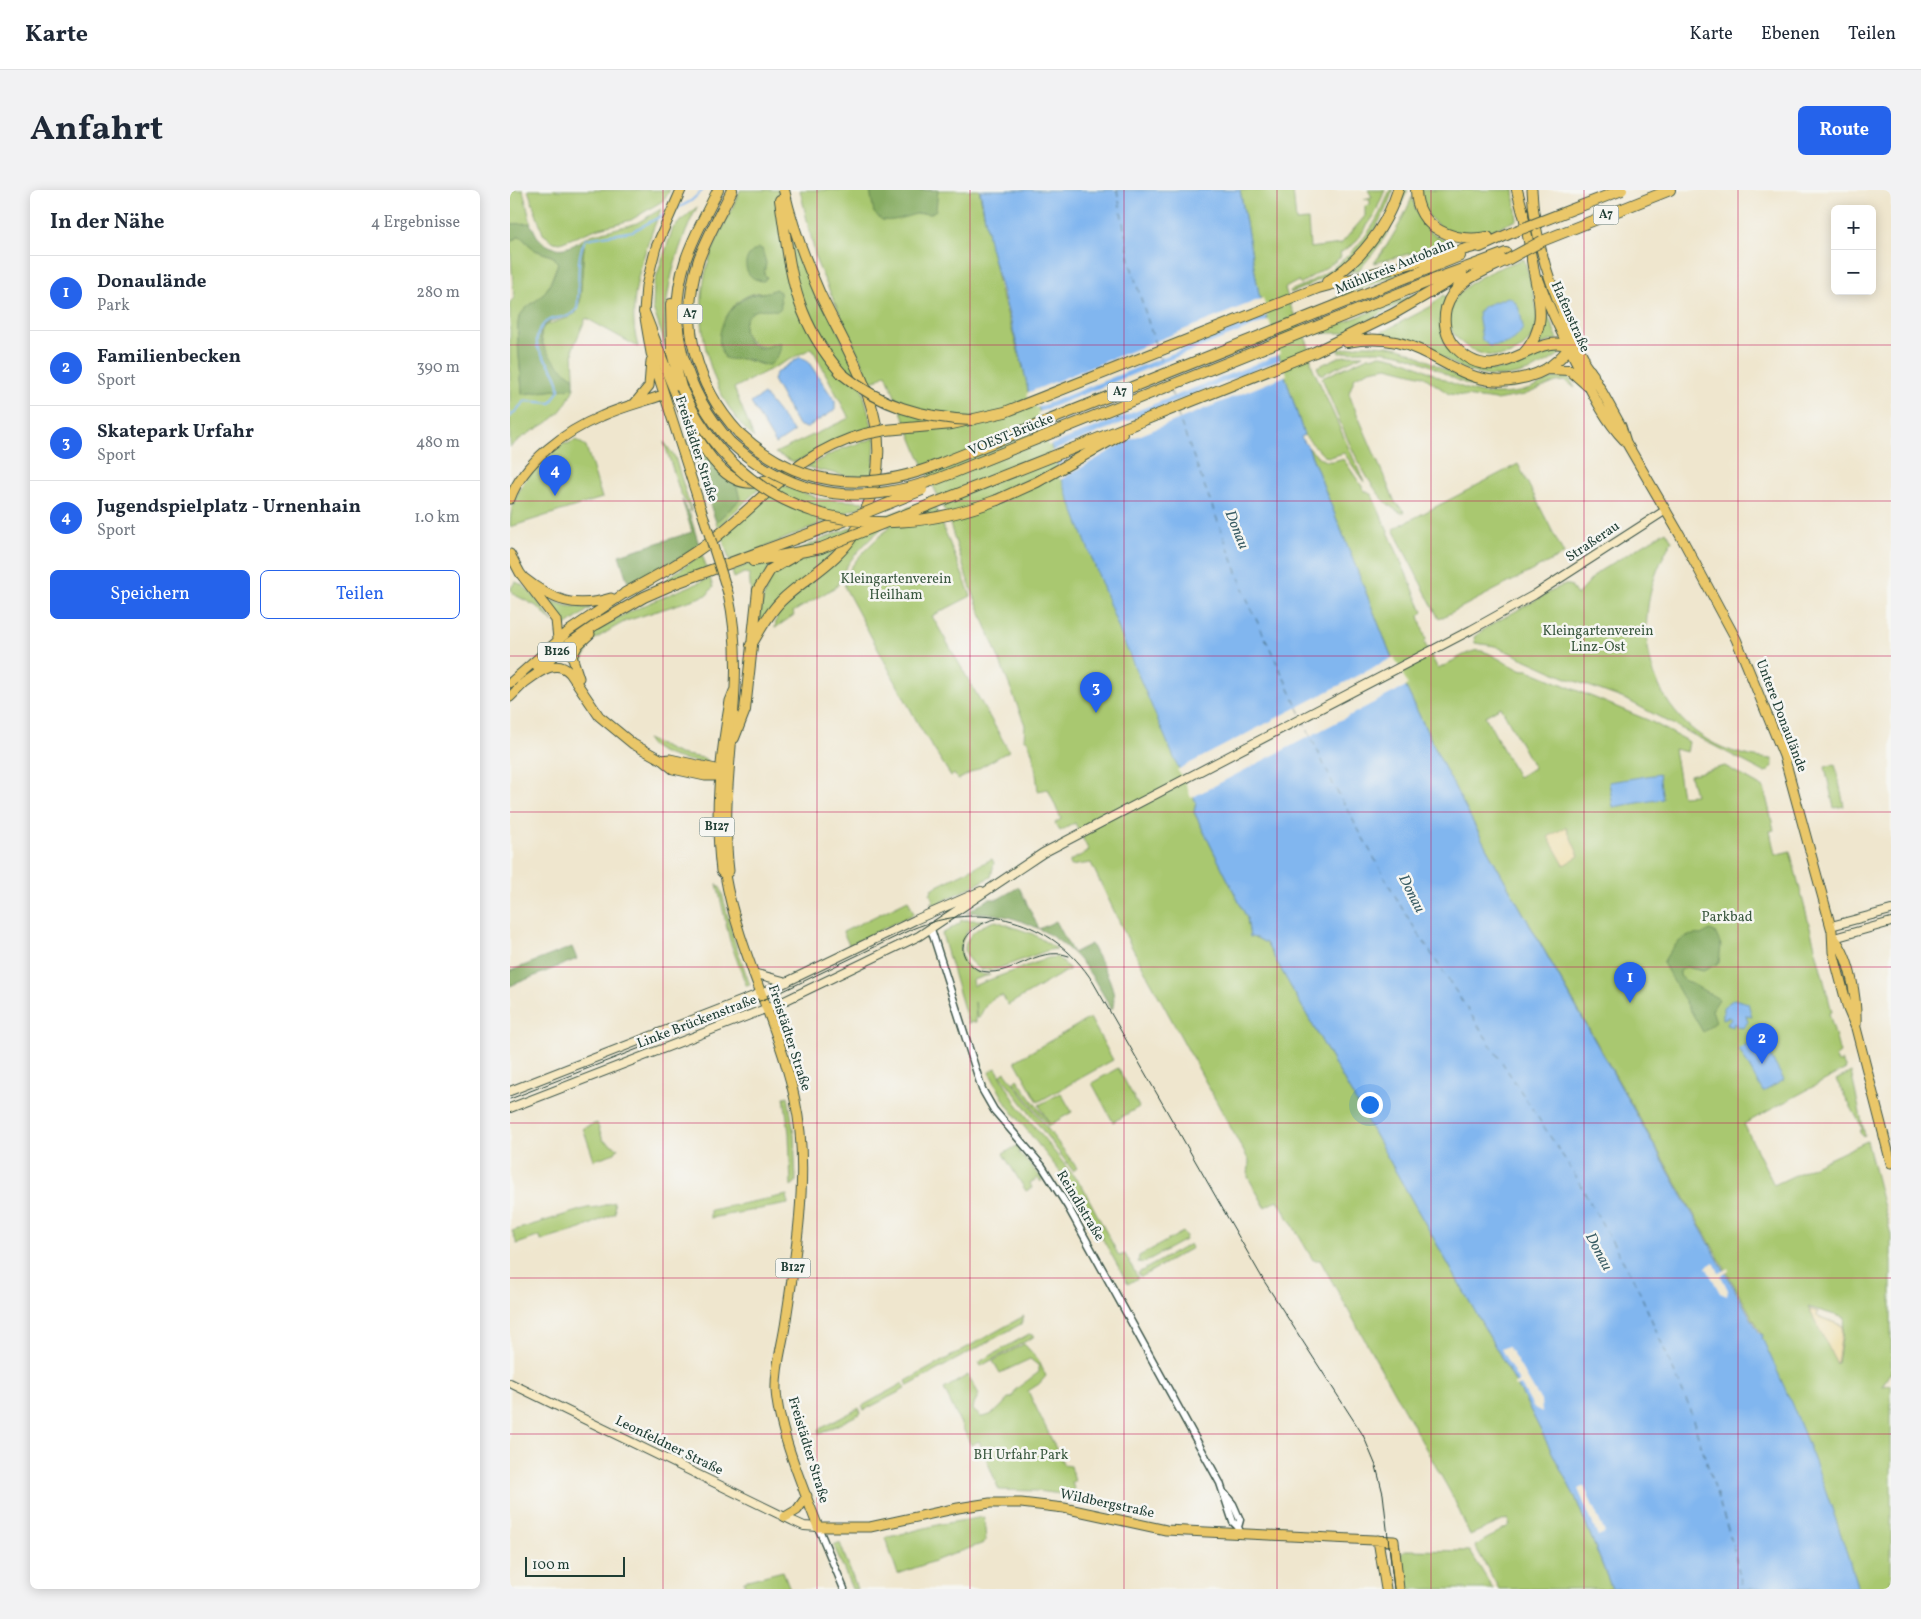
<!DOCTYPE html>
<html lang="de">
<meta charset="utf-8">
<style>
body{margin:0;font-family:Vollkorn,serif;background:#f2f2f3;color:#1f2937}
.controls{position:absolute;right:15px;top:15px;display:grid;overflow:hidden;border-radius:8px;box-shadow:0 2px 12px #0003}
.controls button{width:45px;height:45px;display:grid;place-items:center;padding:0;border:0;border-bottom:1px solid #e0e1e3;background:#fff;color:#1f2937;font:25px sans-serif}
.scale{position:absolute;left:15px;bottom:12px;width:100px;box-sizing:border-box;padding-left:5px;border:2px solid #1f3d34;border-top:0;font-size:14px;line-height:18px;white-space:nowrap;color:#1f3d34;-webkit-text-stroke:4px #f6f6f2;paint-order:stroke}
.you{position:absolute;left:859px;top:914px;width:18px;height:18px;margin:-12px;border:4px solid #fff;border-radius:50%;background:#1a73e8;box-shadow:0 0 0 8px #1a73e833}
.badge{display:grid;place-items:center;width:32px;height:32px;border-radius:50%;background:#2563eb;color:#fff;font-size:16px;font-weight:700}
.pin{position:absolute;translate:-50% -41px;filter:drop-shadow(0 1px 2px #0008)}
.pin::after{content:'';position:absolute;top:26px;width:18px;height:15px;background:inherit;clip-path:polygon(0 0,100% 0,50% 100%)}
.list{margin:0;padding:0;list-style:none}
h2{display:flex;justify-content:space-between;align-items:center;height:65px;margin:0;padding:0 20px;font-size:21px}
h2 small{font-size:16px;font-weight:400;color:#747a83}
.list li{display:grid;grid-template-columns:32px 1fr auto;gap:15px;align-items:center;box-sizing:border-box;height:75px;padding:0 20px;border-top:1px solid #e0e1e3}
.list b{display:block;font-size:19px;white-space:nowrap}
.list p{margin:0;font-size:16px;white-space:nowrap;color:#747a83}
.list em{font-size:16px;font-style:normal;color:#747a83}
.actions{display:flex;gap:10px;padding:15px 20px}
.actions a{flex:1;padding:11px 0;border:1px solid #2563eb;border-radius:8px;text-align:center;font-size:18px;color:#2563eb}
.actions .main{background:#2563eb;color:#fff}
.map{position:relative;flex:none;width:1381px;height:1399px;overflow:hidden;border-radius:8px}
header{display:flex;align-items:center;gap:30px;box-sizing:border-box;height:70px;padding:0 25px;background:#fff;border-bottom:1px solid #e0e1e3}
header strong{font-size:24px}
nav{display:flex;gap:28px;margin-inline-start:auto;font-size:18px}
.intro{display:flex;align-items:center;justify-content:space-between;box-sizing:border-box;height:120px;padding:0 30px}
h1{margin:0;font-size:35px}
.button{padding:12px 22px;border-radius:8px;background:#2563eb;color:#fff;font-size:18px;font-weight:700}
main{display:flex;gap:30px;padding:0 30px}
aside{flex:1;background:#fff;border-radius:8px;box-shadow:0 2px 12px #0003}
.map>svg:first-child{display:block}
</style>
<header>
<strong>Karte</strong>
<nav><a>Karte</a><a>Ebenen</a><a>Teilen</a></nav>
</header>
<div class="intro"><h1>Anfahrt</h1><a class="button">Route</a></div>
<main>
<aside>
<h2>In der Nähe<small>4 Ergebnisse</small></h2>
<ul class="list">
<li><span class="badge">1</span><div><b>Donaulände</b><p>Park</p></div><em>280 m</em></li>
<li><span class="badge">2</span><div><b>Familienbecken</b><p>Sport</p></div><em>390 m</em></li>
<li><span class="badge">3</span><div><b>Skatepark Urfahr</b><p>Sport</p></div><em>480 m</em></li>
<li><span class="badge">4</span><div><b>Jugendspielplatz - Urnenhain</b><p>Sport</p></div><em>1.0 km</em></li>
</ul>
<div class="actions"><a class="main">Speichern</a><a>Teilen</a></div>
</aside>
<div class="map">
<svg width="1381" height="1399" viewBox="0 0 1381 1399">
<rect width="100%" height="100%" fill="#f6f6f2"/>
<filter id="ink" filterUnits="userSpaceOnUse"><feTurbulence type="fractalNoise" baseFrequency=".02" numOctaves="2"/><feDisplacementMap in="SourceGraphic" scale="10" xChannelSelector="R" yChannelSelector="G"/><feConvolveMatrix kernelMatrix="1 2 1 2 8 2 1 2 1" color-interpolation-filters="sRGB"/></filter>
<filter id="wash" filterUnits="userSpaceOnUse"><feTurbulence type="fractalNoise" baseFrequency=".0096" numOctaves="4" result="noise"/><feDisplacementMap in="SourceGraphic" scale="20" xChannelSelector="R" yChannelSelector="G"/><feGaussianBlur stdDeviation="1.12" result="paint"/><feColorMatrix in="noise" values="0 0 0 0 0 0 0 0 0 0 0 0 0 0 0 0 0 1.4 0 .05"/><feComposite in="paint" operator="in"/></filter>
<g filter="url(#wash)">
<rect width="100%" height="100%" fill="#efe6ce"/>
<path fill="#a9c870" stroke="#648252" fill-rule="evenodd" d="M0,0H13L21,34H0Z
M18,0H160L154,10L121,30L86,39L50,53L44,52L33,44Z
M230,0H269L279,33L349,186L363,240L284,272L265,263L339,228L302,158L224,198L244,248C199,207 180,129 199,70C207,46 221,24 230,0ZM261,102L270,109L271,113C261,116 245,116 238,125C226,141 243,161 260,156L253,175L212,163C209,138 218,110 245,103C250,102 256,103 261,102Z
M290,0H469L489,96L516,188L519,209L526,210L542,259L681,599L686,613L684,622L737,728L740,747L747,748L756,753L1012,1204L1066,1309L1102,1399H989L965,1356L1000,1335L997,1329L960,1345L943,1307L810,1070H803L768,1010L755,1017L738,987L739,971L619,752L581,673L560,676V671L579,661L565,633L550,641L545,633L551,629L538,599L528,601C526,584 525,565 517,550H514L515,535L457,388L438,328L407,261L376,184L361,193L307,73Z
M730,0H783L786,31L798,30L800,58L831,54L855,26V16L860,15V10L854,9L862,7L858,0H875L864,26L845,53L830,63L831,67L823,73L790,94L788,91L775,98L780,115L798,154L802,176L854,292L834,263L820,267L814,266L794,245L749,104Z
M880,0H883C866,52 832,83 781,103L780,101C829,81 862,50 880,0Z
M892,0H898L877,44L864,62L849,80L837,83C866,58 879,37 892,0Z
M911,0H1004L1007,30C994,35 981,42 967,44C940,49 908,29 911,0Z
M902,7C907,27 918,49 941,51V55L937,58H921L864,73C880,52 892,32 902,7Z
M187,17C166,60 151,109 156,157L143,118L144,94L163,38Z
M151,19C134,62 115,111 128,157L76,128L63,158L64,188C49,179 23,154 34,136L60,127L70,111L74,55L70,51L81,45L127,33Z
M10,46L25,60L44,67L48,73C44,82 40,97 33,105C25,113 16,116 10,126C4,136 12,188 12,204L64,198C46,239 28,232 0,257V112L4,108L0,52Z
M1014,69C1019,85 1031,123 1026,139C1025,142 1022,146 1020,149C992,192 911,146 948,105C964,86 991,77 1014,69Z
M909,75L822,111L850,89Z
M920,98L834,143H807Z
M933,105L936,107L935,152L943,162L959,175L981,180L993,179L1028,161L1050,157L1054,161C1026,183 989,195 954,179C926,165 904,149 872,144V142L920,117Z
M1034,116L1048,149L1025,156Z
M853,155C867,155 881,155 895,160C932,174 961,203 1004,195C1018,192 1031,186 1044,181L1050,183C1022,189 1007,202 976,199C949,196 930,178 905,169C881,159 855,160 829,163V160Z
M842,165H853L813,184H810L807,177L829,167Z
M871,165C913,170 943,204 986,204C997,204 1007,203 1017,200C1030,196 1047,182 1060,189L1065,198L1056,191L1046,192L1014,205L986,210L939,204L913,186L877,177L860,180L845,187L839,203L842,212L885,312L895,322L892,323C858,312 826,221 812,188L858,167Z
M365,248L363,286H336L296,277L331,259Z
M66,250L76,256L92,308L0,337C0,298 26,274 55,252L57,254Z
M154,252L165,267L182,323L170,302Z
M798,257C809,268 814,275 830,269L834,270L855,301L862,305L913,422L909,426L916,450L914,452L928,479C939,474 952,464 964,461C980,457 999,481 1018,480L1140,531L1179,552L1177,562L1164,559L1172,606L1185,605L1180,585L1215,576L1254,598L1264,640L1260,641L1265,665L1280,661L1322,822L1319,823L1330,863L1325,867L1328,872L1332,871L1336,879L1234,934L1264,995L1357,951L1381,1045V1184L1380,1183L1372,1196L1381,1195V1399H1348C1322,1312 1290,1229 1251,1147L1253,1146L977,659L931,571L882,468ZM991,517L1024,578L1008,587L975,526ZM1298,1117L1335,1128L1328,1173Z
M1008,274L1054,364L929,429L883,339Z
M226,293L252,296L208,337L206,332L230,310Z
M270,294L310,309L354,312V315L220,372L212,346Z
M422,309L461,406L422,426L499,561L448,590L444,584L441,586L411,539L335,398C331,378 367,349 381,336H374C355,354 336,370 327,396L283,422L284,425L265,438L267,425L264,423L358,332Z
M345,336L335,351L247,438C258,365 282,361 345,336Z
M1156,341L1162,351C1104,444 1148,562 1262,569L1263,576L1259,581L1254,582L1117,510L1054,487L985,456L965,453L964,447L977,437L1053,395H1060L1067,405L1088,382Z
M273,360L259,377L242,414L239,384L234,383L224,388L222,381Z
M192,364L197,380L156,397L154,391Z
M200,388L203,397L197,405L116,431L105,437L82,451L69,479C68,473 65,467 67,460C77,434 172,400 200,388Z
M5,392C18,394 36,422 43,433L28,417L3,404L1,398Z
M34,408L57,416L81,418L54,437L51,429Z
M137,549L169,564L194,568L199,572C186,574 140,564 137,549Z
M1325,574L1334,616L1324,618L1315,577Z
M482,669L484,673L481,687L427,714L420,713L423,711L420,703L422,701L421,699Z
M207,694L211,699L224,750L240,795H236L220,751Z
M398,710L404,724L339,755L333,742Z
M451,730H474C442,742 443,783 480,785L462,790L463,796L538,768L547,767L560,779L498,815L493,806C480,805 474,818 469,828H467L465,812L466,832L458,833L432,744L450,733Z
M486,731L523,744L547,759L539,760L487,779L471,780C441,762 458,738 486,731Z
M580,828L603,870L528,912L505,871Z
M486,878L506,913L573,998L609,1066L615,1064L628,1088L618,1094L566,1002L497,915L479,882Z
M608,878L629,917L603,932L582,893Z
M495,882L567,978L563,981L491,885Z
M1341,882L1355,946L1354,947L1350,943L1352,937L1326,890Z
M507,889L539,933L529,915L551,903L562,922L538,936L504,892Z
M278,906L284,944L286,992L281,996L279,943L274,907Z
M87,933L93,950L108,958L105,963L84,970L73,938Z
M508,955L510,957L509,963L531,987L533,982L531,992L528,988L520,993L522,998L516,1001L493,964Z
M277,1005L278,1014L200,1028V1020Z
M104,1012L105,1023L71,1039L31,1051L30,1046L7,1054L2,1041L77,1018L88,1017Z
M673,1042L676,1046L675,1050L633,1073L628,1072L629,1066Z
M680,1054L682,1058L631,1087L628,1083Z
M514,1126L511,1134L398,1196L396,1191Z
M519,1144L525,1146L471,1176L469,1172Z
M514,1154L528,1169L536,1186L529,1194L518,1201L554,1275L561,1276L565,1292H562L566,1306L528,1301L489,1300L469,1251L461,1255L434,1199L458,1185L469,1204L464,1214L463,1220L471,1227C482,1227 492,1217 498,1208H502L506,1199L529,1182V1176L520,1169L490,1183L483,1171Z
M393,1193L395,1199L354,1220L352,1216Z
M349,1218L351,1223L310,1244L308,1240Z
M474,1327L476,1351L474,1353L388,1384L375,1348L431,1334Z
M330,1353L347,1399H342L324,1356Z
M896,1360L960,1361L983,1399H895L891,1364Z
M273,1381L280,1399H235L234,1391Z"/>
<path fill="#86ac62" stroke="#52744b" d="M360,0H428L426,20L420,24C404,20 390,33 372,30L364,23Z
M19,33C23,36 24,41 27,46C39,61 55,62 70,51L74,55L70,111L66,123C57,129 42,128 34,136C19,149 52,181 64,188V198L12,204C12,189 5,138 9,128C14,116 26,113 33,104C40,97 45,82 48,73L44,67L25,60L10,46L0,52V34Z
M249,58L252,59L256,73L254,84L257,87L254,91C234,91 228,66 249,58Z
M265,99L270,102L271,118L267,121C226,110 226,155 252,158C259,158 264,152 271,153C271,162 267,169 260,175C251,175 244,171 235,169C229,168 223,171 215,168C200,146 218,115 239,106C248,102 257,104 265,99Z
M184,246L226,293L230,310L206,332L178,250Z
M172,310L180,325L189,355L174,366L119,396L109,365L182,342Z
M509,697L529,739L546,731L563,763L581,754C590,773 610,798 602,820C593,804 584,788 573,774C545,740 499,720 456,723L479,709H488Z
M1200,740L1205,742L1211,755L1209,773L1193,781L1176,777L1170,781V786L1175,790L1209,809L1202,820L1206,832L1193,842L1153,773C1160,759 1173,742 1191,745Z
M62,757L67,769L0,796V781Z"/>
<path fill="#eeda9e" stroke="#868c69" d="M1056,637L1069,666L1054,675L1038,647Z
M1299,1119L1308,1122L1307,1126L1333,1136L1327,1174Z"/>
<path fill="#81b6ef" stroke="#507a92" d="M470,0H730L749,104L794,245L791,247L798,257L882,468L931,571L977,659L1250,1144L1253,1145L1252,1148C1291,1230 1322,1312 1348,1399H1102L1066,1309L1012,1204L756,753L747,748L740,747L737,728L684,622L686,613L681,599L668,577L613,450L552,290L526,210L520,209L513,176L480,57Z
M998,107C1010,111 1011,127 1013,138C1005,153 995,155 979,156L972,150L968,123L974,116Z
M290,167L297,170L325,211V220L296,238L288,235L263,190L266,183Z
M254,204L284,242L266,254L241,213Z
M1149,584L1153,609L1103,617L1099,592Z
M1224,809L1238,813L1242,827L1236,826L1238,832L1233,838L1228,837L1224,833L1223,837L1216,835L1221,829L1219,827L1213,829V817Z
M1244,850L1248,854L1253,853L1274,890L1253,902L1229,859Z"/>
<path fill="#efe6ce" d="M753,108L758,125L526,218L524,211L518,210L517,203Z
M759,130L770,164L538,256L527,223Z
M772,169L777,185L621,249L550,290L545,277L558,269L544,273L540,262Z
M884,467L898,495L681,608L674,589L667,580Z
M1204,1072L1209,1083L1218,1078L1219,1081L1211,1086L1218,1100L1217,1106L1210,1103L1196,1077Z
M998,1156L1031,1211L1032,1222L1023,1217L1011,1195L1006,1197L1004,1195L1009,1192L991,1159Z
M1074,1296L1095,1343L1088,1346L1068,1299Z"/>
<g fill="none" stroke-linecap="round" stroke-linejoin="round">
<path stroke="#81b6ef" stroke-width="2" d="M166,19L181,11L193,0
M0,227L15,211L41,213L49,200C49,182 35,172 28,158C24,148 30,135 39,130C50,125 57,131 67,119C71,98 64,67 76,49L123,41L157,23"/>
<path stroke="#385b63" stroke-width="1" stroke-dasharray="6 5" stroke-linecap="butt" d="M607,0L621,76L646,157
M649,166L653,178
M661,201L665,214
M667,223L739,414L791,524
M793,530L823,594L893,720L1062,980L1127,1096L1178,1214L1222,1352L1233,1399"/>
</g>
</g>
<g filter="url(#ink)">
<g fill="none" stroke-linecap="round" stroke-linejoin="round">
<g stroke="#3e564b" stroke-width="9">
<path id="tertiary" d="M421,739L472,899L484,920L532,976L558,1017L710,1293L723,1332L728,1337L731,1344
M715,1304L723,1314L730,1330L728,1337
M308,1337L334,1399"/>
</g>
<g stroke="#3e564b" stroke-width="10">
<path id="secondary" d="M1321,736L1381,720
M1324,748L1381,732
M243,783L277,792
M0,901L264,798L405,730L471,701
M0,918L268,814L409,746L533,663L961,440L1024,405L1156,320
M0,1193L283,1331L294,1336L308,1337"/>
</g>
<g stroke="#3e564b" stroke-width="11">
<path id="primary" d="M171,0L146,57L136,96L134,122L141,163L194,328
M1022,0C1024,44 1037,87 1055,128
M1012,17L1023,75
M1029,90C1041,123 1056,153 1073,185C1084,207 1096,231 1114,250
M1060,140L1074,168
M1080,180L1111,236L1116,252L1170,345L1226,449L1274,566L1322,741L1323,762L1338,819L1346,838L1381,973
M125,213L139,196L141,171
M0,309C14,271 56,241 92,226C112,217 133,212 153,205
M0,364L10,383L46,430L48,449
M14,388C43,411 65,419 101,408
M28,479L54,457L87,434
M69,488L62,466L68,455L80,444
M0,493L60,440L115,403
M11,495C25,486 45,466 60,483L89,526L123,554L152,570L163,579L195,586H214
M224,501L220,511C210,568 204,624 211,681L215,685C230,773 281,853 290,942C296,1004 285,1068 276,1130C273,1153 265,1177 266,1200C268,1239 294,1300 308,1337H360L448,1318L480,1313H511L554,1318L656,1340L884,1351L889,1399
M0,507L15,492
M152,570L160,569L215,581
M215,685L219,681C208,588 239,495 218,403
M1324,748C1341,768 1347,810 1346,835
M275,1327L287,1320L297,1306
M868,1350L876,1399"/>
</g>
<g stroke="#3e564b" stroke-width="12">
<path id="motorway" d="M208,0C197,23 184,45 176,69C154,135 175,201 220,252
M222,0C211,23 198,45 189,69C168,132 185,195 229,243
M906,0C907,39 944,53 978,47
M1007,0L1013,23
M270,10C281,81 282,127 332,184
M1032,51L1160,0
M970,57L1001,43
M997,70C973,82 944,90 936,118C933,131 935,147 945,157C985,200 1018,148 1052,154C1068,157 1072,174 1083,185
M817,92C852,69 875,40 888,0
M161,114L162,163L171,197
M134,122C151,163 184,272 227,290C241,296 257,291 271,286
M837,152C853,149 869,148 886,152C931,162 956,199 1007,189C1019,187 1032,183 1042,175C1067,155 1061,151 1053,123
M1013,164C1041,134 1027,106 1022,70
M1037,179L1060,180L1078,196
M376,240L442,234L495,222L808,98L975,54
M569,256L805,162L883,124L952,84
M432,273L950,66
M440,284L920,91L996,63
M487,310L527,292L612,244
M243,371L311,358
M115,403C147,386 178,369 206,347C258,306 288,262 355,244
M87,434L134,407L166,393L339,329
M241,455C250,440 258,424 271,411C297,386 329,372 347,339C397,248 349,185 310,104C295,70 282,36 274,0
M224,548L235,520L248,400L260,380L289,363"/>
</g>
<use href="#tertiary" stroke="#fff" stroke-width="6"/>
<use href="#secondary" stroke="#f7e9c3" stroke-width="8"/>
<use href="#primary" stroke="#eac769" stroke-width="9"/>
<use href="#motorway" stroke="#eac769" stroke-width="10"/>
<path stroke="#1f3d34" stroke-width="1" d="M486,729C459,734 437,761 468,780C499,791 526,754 559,766
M0,909L265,805L402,739C470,711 542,728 583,792L754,1091L853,1245L866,1276L873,1304L884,1399"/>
<g stroke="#3e564b" stroke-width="11" stroke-linecap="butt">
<path id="primary-bridge" d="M194,328L218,403"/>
</g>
<g stroke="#3e564b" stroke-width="12" stroke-linecap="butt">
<path id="motorway-bridge" d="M1001,43L1112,0
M997,70L1032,51
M332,184C371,216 412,228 462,230
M171,197C230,329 359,359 487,310
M229,243C289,299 359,303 432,273
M355,244L376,240
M220,252C287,313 359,317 440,284
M340,329L412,300
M311,358L569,256"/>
</g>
<use href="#primary-bridge" stroke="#eac769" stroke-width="9"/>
<use href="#motorway-bridge" stroke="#eac769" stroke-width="10"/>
</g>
</g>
<path fill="none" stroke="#c2185b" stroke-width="1" stroke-opacity="0.55" d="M153,0V1399M307,0V1399M460,0V1399M614,0V1399M767,0V1399M921,0V1399M1074,0V1399M1228,0V1399M0,155H1381M0,311H1381M0,466H1381M0,622H1381M0,777H1381M0,933H1381M0,1088H1381M0,1244H1381"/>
<g text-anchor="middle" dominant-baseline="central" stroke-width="5" stroke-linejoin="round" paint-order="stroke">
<g fill="#f6f6f2" stroke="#60746d" stroke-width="1">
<rect x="1083.5" y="15.5" width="25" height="19" rx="4"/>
<rect x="167.5" y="114.5" width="25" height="19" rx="4"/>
<rect x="597.5" y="192.5" width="25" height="19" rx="4"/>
<rect x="28" y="452.5" width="38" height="19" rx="4"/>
<rect x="189.5" y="627.5" width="35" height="19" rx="4"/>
<rect x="265.5" y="1068.5" width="35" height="19" rx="4"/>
</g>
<g font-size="12" font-weight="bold" fill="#1f3d34">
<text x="1096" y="25">A7</text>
<text x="180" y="124">A7</text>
<text x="610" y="202">A7</text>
<text x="47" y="462">B126</text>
<text x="207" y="637">B127</text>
<text x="283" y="1078">B127</text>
</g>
<g font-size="14" fill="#1f3d34" stroke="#f6f6f2">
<text transform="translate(885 77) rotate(-22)">Mühlkreis Autobahn</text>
<text transform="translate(1060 127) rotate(66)">Hafenstraße</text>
<text transform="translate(501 245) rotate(-22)">VOEST-Brücke</text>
<text transform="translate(186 259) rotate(72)">Freistädter Straße</text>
<text transform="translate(1083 352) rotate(-34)">Straßerau</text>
<text transform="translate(1271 526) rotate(69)">Untere Donaulände</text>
<text transform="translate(187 832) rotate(-21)">Linke Brückenstraße</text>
<text transform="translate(279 848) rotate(72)">Freistädter Straße</text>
<text transform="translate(570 1016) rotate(59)">Reindlstraße</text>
<text transform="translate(159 1256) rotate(26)">Leonfeldner Straße</text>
<text transform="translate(298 1260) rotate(73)">Freistädter Straße</text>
<text transform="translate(597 1314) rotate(12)">Wildbergstraße</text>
</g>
<g font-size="14" fill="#3b5940" stroke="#f6f6f2">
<text x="386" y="389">Kleingartenverein<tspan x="386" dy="16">Heilham</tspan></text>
<text x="1088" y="441">Kleingartenverein<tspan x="1088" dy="16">Linz-Ost</tspan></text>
<text x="1217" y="727">Parkbad</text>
<text x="511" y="1265">BH Urfahr Park</text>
</g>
<g font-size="15" font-style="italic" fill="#385b63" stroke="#f6f6f2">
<text transform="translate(726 340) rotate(68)">Donau</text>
<text transform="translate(901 704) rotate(63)">Donau</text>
<text transform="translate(1088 1062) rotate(62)">Donau</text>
</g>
</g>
</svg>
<div class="controls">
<button>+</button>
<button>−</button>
</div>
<div class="scale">100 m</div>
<div class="you"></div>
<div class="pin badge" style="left:1120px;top:813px">1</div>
<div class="pin badge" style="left:1252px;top:874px">2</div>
<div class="pin badge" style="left:586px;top:523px">3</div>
<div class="pin badge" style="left:45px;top:306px">4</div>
</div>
</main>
